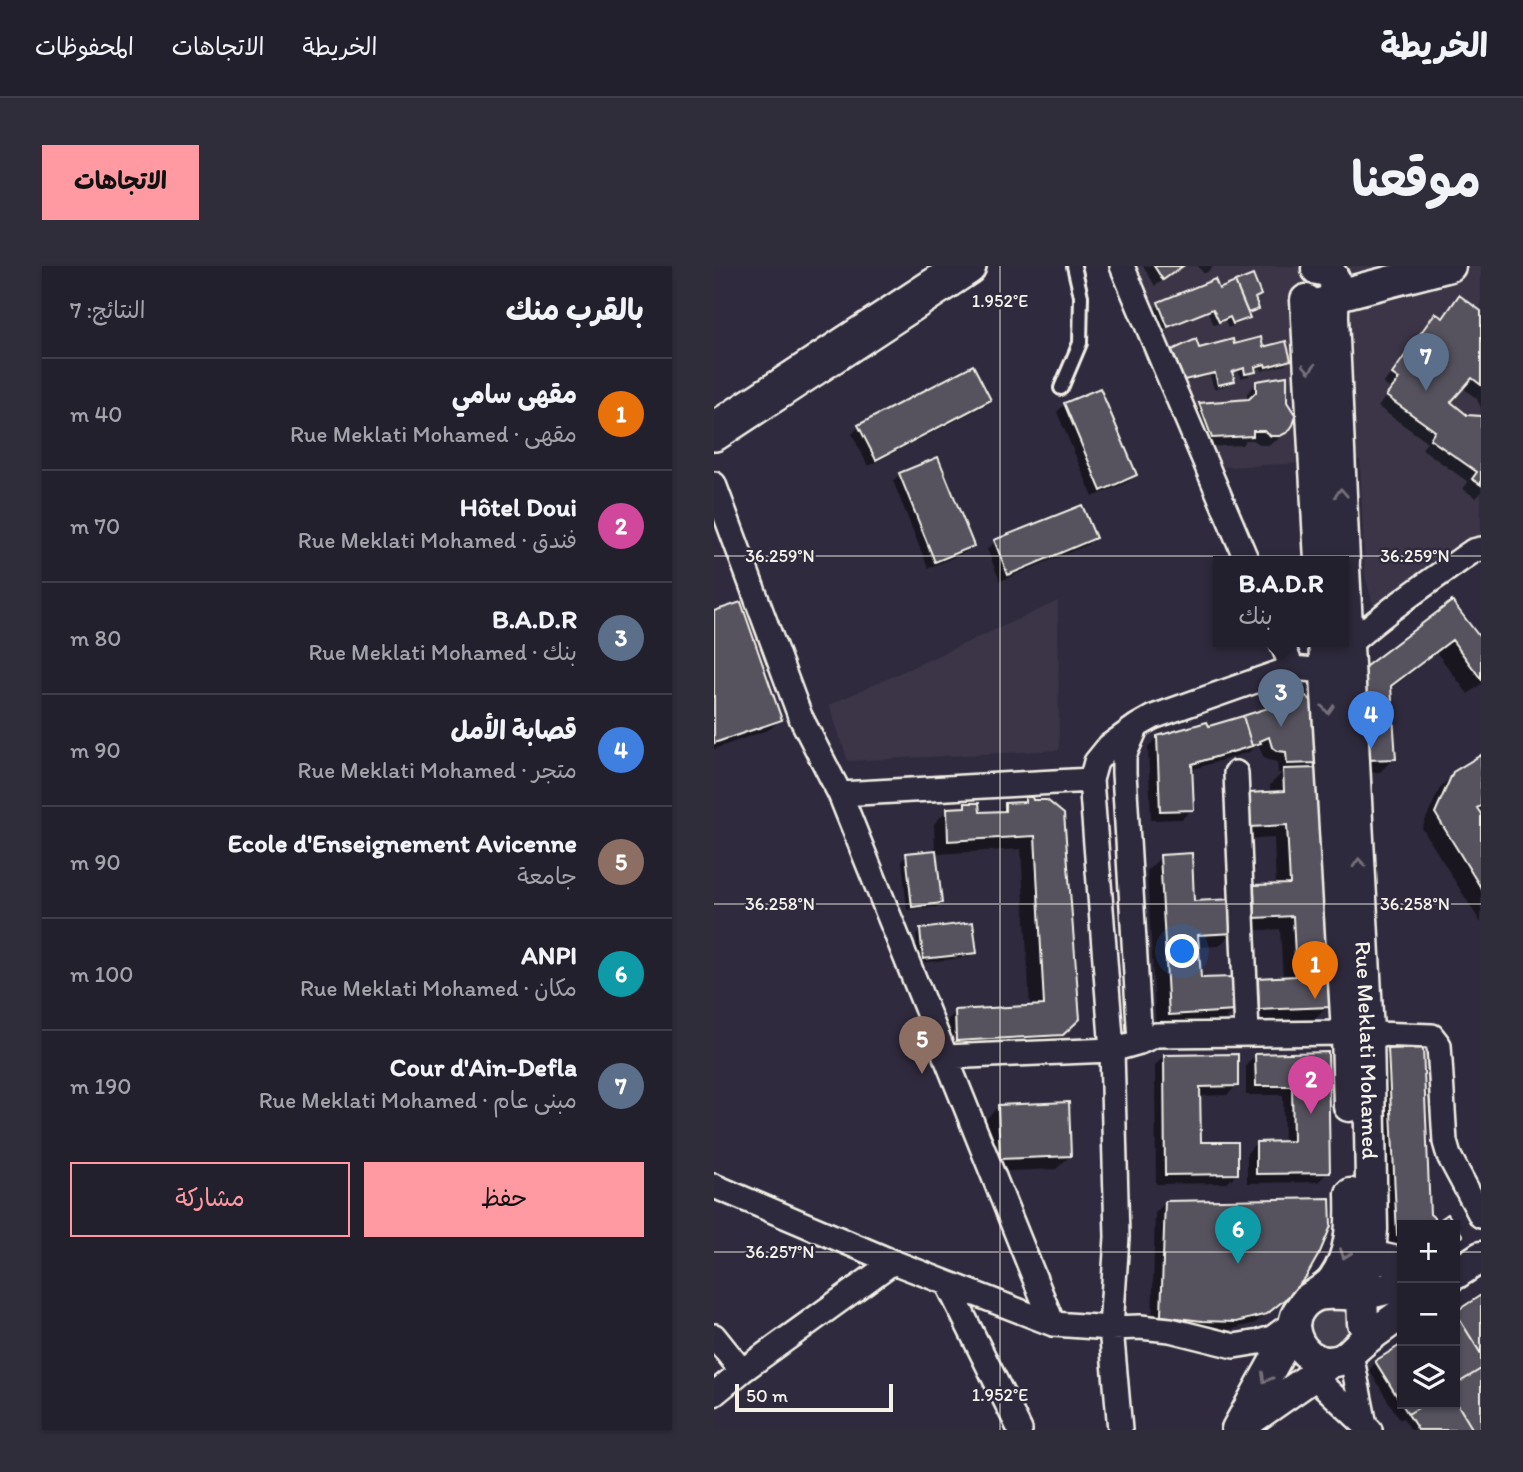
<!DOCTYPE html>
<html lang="ar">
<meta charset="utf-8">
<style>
body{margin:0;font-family:Itim,"Playpen Sans Arabic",sans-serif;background:#2f2d3a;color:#f1f3f6;direction:rtl}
.controls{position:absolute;right:21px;bottom:21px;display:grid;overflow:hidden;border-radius:0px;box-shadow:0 2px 5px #0004}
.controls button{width:63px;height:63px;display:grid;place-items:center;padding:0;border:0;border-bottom:2px solid #403e4a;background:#23202e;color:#f1f3f6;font:35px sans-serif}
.scale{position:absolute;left:21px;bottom:18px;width:158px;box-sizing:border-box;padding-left:7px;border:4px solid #f4f1e8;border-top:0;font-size:19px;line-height:24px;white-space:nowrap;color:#f4f1e8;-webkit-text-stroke:5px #2f2a3d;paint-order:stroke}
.you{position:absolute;left:469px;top:686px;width:24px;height:24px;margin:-18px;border:5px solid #fff;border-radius:50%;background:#1a73e8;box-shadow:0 0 0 10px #1a73e833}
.badge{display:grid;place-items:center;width:46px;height:46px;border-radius:50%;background:#ff9aa2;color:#fff;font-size:23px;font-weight:700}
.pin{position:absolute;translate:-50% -58px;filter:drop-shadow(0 2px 4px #0008)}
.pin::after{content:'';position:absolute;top:37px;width:24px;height:21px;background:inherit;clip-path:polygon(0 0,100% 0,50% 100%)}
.popup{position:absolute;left:499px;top:290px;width:136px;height:91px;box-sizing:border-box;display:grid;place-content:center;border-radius:0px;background:#23202e;filter:drop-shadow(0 2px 5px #0005);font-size:23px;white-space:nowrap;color:#a3a3aa}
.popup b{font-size:26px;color:#f1f3f6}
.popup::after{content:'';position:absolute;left:50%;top:100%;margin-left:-14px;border:14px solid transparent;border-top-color:#23202e}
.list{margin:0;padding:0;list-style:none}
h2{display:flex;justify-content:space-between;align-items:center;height:91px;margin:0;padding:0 28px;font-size:30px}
h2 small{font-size:23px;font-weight:400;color:#a3a3aa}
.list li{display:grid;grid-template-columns:46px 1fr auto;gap:21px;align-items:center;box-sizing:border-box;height:112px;padding:0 28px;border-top:2px solid #403e4a}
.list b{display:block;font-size:26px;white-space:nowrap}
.list p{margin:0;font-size:23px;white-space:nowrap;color:#a3a3aa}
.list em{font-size:23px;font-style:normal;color:#a3a3aa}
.actions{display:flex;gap:14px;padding:21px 28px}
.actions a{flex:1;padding:16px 0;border:2px solid #ff9aa2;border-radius:0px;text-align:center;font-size:24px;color:#ff9aa2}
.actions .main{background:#ff9aa2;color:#111}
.icon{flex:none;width:38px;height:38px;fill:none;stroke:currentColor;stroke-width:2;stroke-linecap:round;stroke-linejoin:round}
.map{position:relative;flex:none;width:767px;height:1164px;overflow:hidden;direction:ltr;border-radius:0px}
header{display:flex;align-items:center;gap:42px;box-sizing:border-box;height:98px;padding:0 35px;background:#23202e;border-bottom:2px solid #403e4a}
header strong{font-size:33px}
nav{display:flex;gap:38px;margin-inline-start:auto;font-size:24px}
.intro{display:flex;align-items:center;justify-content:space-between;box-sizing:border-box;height:168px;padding:0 42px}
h1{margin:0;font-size:49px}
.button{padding:18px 32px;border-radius:0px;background:#ff9aa2;color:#111;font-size:24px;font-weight:700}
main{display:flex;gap:42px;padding:0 42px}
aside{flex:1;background:#23202e;border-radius:0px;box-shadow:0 2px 5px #0004}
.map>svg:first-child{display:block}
</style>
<header>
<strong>الخريطة</strong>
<nav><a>الخريطة</a><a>الاتجاهات</a><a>المحفوظات</a></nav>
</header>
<div class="intro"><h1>موقعنا</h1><a class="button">الاتجاهات</a></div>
<main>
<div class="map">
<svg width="767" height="1164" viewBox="0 0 767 1164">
<rect width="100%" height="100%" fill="#2f2a3d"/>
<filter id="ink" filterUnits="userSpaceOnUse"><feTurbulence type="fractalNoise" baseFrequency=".0143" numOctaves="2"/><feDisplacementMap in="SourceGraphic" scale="14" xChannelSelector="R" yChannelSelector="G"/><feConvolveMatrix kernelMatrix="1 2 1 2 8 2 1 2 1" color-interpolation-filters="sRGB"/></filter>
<g filter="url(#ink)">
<path fill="#3b3647" d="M408,0H767V283L663,353L651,310L646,194L494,202Z
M344,335L345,484L134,495L115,439Z"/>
<path fill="#454050" stroke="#9c989c" stroke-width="2" d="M625,1040C642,1053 640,1066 629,1082H599L591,1053L601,1041Z"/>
<path fill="#0007" d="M429,0H470L441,20Z
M484,0H500L492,7H489Z
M538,11L545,29L540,34L543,42L538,47L533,49L534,51L529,56L514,62L511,55L500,59L494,46L449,64L441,43L445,38L504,25Z
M745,31L767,47V142L763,133L748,121L735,136L753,151L765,152L767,148V227L762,232L749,223L754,216L708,183L713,176L664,141L677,123L669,118L712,59L722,49L727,53Z
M519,80L548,83L575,94L571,99L548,105L547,102L540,104L535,110L527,112L525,106L517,108L519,115L514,119L500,123L496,110L466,117L454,90L459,85Z
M543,117L571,137L573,165L562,175L554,179H547L539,174H532L528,179L489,181L477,148L486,139L533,135V127Z
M385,124L421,209L414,216L379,231L343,146L351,138Z
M275,133L268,141L154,200L138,168L145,161Z
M186,208L258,280L250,287L214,302L179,215Z
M368,241L380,272L373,279L286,315L273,283L281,276Z
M738,337L767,376V418L754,428L723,387L676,423L680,492L666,506L639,507L634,419Z
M0,347L66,453L56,463L0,483Z
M592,432L601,496L593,504L614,740L600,754L532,757L531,728L544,714L569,713L566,663L528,665L527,635L540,621L562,620L560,572L523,574L521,543L556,528V519L568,507H564L563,496L554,494L549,490L545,480L539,482L535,486L476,504L478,543L468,553L437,554L434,481L444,471L494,462Z
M767,491V544L764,546L767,551V657L708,562L726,522L740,507Z
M317,532L350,767L333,782L229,788L228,759L242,746L316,742L307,583L221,588L227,637L222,641L193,644L188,594L193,589L221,586L220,558L233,544L247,543L251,539L264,548L283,547L291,539L306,538L311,533Z
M447,591L479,637L519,666L505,680L483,681L485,714L520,745L506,758L442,762L433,605Z
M207,664L261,686L256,691L205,697L202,669Z
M675,785L715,949L724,957L733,950L740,959H688V991L670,982L661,798Z
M613,788L614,906L604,916L533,917V887L542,877H570L569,829H532V799L542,789Z
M450,790L522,820L513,829L485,830V878L523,908L513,917L442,918L441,800Z
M285,840L356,890L342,903L273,906L271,854Z
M451,937L574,1029L541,1057L511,1065L477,1064L438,1060L441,947Z
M767,1031V1164H697L689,1152L686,1154L655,1104L662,1096L688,1080V1138H741V1048Z"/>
<path fill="#56525f" stroke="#f4f1e8" stroke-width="2" d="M440,0H469L449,14Z
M539,9L547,29L541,32L545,43L534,47L521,16Z
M501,13L505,23L521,16L536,52L519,58L516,51L505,56L499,43L454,61L444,36Z
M745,29L767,45V119L758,112L737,136L753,149L767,150V219L758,213L763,206L716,173L721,165L672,130L685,113L678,108L694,85L721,47L729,52Z
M547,71L549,81L572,75L577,94L552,101L551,98L541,101L542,106L531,108L530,102L518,106L521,115L504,119L501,107L470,114L458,84L482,73L485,82L519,73L520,78Z
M259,99L277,134L162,194L144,159Z
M573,110V136L582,150L579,159L574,166L566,170H557L550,165H539V170L498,172L485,137L535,133L542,126V115Z
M386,122L423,209L387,225L350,137Z
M224,191L260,280L221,296L185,207Z
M368,239L382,272L294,309L280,274Z
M738,335L767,373V413L738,374L677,420L682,493L652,494L647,404Z
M27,336L68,454L0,477V345Z
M592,430L599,436L603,497L573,498L572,486L564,485L558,481L555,471L546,475L547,477L538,480L529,450Z
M529,450L538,480L478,498L480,544L446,545L443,470L493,456L495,460Z
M767,489V540L763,542L767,548V622L721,547L739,506Z
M604,502L616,741L545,744L544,712L582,710L579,650L541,652L540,619L576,618L573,559L536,561L534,527L570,525L569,503Z
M311,531H318L319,534H333L350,548L366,753L349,769L242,775L241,744L330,739L321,570L234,575L233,542L251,541V537H265L266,546L291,545V537L311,536Z
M222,584L228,637L198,641L192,587Z
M478,587L480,635L519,633L521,667L484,669L487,712L520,711L522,745L455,749L446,589Z
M259,656L263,687L209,693L206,663Z
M709,782L716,948L724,955L734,948L749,970L741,976V959H688V971L683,969L674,783Z
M614,786L616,907L542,908V876L579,875L578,820H542L541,788Z
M524,788V820L486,821L487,876H524V908L451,909L450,789Z
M355,836L357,890L286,893L284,839Z
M616,932L617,960L606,986L592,1011L575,1030L553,1048L522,1056L488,1055L447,1050L451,935Z
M767,1029V1088L741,1046Z
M741,1046L767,1088V1103L741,1119Z
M688,1078V1138H711L694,1148L661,1095Z
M767,1103V1164H759L741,1134V1119Z
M741,1134L759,1164H704L694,1148L711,1138H741Z"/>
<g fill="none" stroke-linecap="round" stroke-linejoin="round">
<g stroke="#f4f1e8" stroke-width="18">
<path id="service" d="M347,122L366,77L367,30L360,0"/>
</g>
<g stroke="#f4f1e8" stroke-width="28">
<path id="minor" d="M408,0L533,295
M0,218L86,450L126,528L339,1058
M567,375L578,402
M633,380C673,344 716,315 759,285L767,283
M522,507L533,767
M126,528L377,514
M426,776L410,507V490L423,460L439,451L578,402L612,405
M231,791L398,784L426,776L442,769L633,767L718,770L725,779L731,876L735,890L767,950
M0,920L179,996L339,1058L397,1062L426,1061L456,1064L520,1080L545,1076L558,1072L580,1056
M233,1017L306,1164
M0,1070L28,1105
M637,1088L651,1159
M595,1095L599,1110L656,1164
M0,1128L28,1105L179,996
M406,1164L397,1062L403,971L398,784L377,514L382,496L395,480L423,460"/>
</g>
<g stroke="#f4f1e8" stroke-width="35">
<g id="tertiary">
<path d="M603,3C624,6 622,17 620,33C619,39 619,45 619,51L630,295"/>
<path d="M592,34L606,295"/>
<path d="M606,38L615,35L620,30L736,0"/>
<path id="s1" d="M630,302L654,767L658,963L656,990L648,1028L649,1057"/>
<path d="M610,375L633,767L635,840"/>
<path d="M656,990L688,997"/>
<path d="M741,1008L767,991"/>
<path d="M593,1034C601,1028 613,1022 619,1014C638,988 638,958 637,928"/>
<path d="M580,1061C583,1084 602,1102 626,1094C634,1091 638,1085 644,1080C657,1068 674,1058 688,1047"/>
<path d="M530,1158L599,1110L616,1096"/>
<path d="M523,1163L580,1061C580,1053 583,1046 588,1040C604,1020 628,1031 650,1028C663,1026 676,1022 688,1019"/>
</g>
</g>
<g stroke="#f4f1e8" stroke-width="42">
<path id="primary" d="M0,166L253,0"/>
</g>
<use href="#service" stroke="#2f2a3d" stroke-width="12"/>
<use href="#minor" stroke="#2f2a3d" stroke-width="23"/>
<use href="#tertiary" stroke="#2f2a3d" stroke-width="30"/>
<use href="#primary" stroke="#2f2a3d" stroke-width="37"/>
</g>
<defs><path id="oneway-chevron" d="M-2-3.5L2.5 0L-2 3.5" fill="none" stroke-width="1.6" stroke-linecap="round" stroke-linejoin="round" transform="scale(1.75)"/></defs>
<g stroke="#747079">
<use href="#oneway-chevron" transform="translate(595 102) rotate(87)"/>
<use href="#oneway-chevron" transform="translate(627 227) rotate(-93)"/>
<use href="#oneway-chevron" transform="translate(614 443) rotate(87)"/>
<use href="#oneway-chevron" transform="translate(645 597) rotate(-93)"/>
<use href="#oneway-chevron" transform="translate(631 988) rotate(110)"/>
<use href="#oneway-chevron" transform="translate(552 1112) rotate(119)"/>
</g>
</g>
<path fill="none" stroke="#f4f1e8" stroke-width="2" stroke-opacity="0.45" d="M286,0V1164M0,290H767M0,638H767M0,986H688M741,986H767"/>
<g text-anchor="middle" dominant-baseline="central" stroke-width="5" stroke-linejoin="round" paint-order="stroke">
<g font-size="23" fill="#f4f1e8" stroke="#2f2a3d">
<text stroke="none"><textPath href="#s1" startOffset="483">Rue Meklati Mohamed</textPath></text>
</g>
</g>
<g font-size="18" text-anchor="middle" fill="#f4f1e8" stroke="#2f2a3d" stroke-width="5" stroke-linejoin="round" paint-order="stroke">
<text x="286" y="41">1.952°E</text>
<text x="66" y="296">36.259°N</text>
<text x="701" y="296">36.259°N</text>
<text x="66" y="644">36.258°N</text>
<text x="701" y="644">36.258°N</text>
<text x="66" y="992">36.257°N</text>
<text x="286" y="1135">1.952°E</text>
</g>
</svg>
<div class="controls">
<button>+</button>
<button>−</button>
<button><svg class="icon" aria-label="layers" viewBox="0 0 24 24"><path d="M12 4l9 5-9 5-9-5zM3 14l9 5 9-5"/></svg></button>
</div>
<div class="scale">50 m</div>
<div class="you"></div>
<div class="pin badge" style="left:601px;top:733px;background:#e8710a">1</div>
<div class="pin badge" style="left:597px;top:848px;background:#d1479c">2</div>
<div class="pin badge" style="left:567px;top:461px;background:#5c6f8a">3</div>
<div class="popup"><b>B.A.D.R</b>بنك</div>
<div class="pin badge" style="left:657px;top:483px;background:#3f7fe0">4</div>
<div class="pin badge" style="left:208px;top:808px;background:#8d6e63">5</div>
<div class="pin badge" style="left:524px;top:998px;background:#0f9aa8">6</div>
<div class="pin badge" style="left:712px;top:125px;background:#5c6f8a">7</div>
</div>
<aside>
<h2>بالقرب منك<small>النتائج: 7</small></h2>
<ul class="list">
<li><span class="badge" style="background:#e8710a">1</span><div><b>مقهى سامي</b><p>مقهى · Rue Meklati Mohamed</p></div><em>40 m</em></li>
<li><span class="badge" style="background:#d1479c">2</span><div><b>Hôtel Doui</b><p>فندق · Rue Meklati Mohamed</p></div><em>70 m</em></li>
<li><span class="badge" style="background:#5c6f8a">3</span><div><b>B.A.D.R</b><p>بنك · Rue Meklati Mohamed</p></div><em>80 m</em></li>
<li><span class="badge" style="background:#3f7fe0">4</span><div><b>قصابة الأمل</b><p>متجر · Rue Meklati Mohamed</p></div><em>90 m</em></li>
<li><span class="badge" style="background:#8d6e63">5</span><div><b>Ecole d'Enseignement Avicenne</b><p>جامعة</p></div><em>90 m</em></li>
<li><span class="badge" style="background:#0f9aa8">6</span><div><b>ANPI</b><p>مكان · Rue Meklati Mohamed</p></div><em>100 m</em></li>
<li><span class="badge" style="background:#5c6f8a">7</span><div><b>Cour d'Ain-Defla</b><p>مبنى عام · Rue Meklati Mohamed</p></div><em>190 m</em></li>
</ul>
<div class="actions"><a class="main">حفظ</a><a>مشاركة</a></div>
</aside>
</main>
